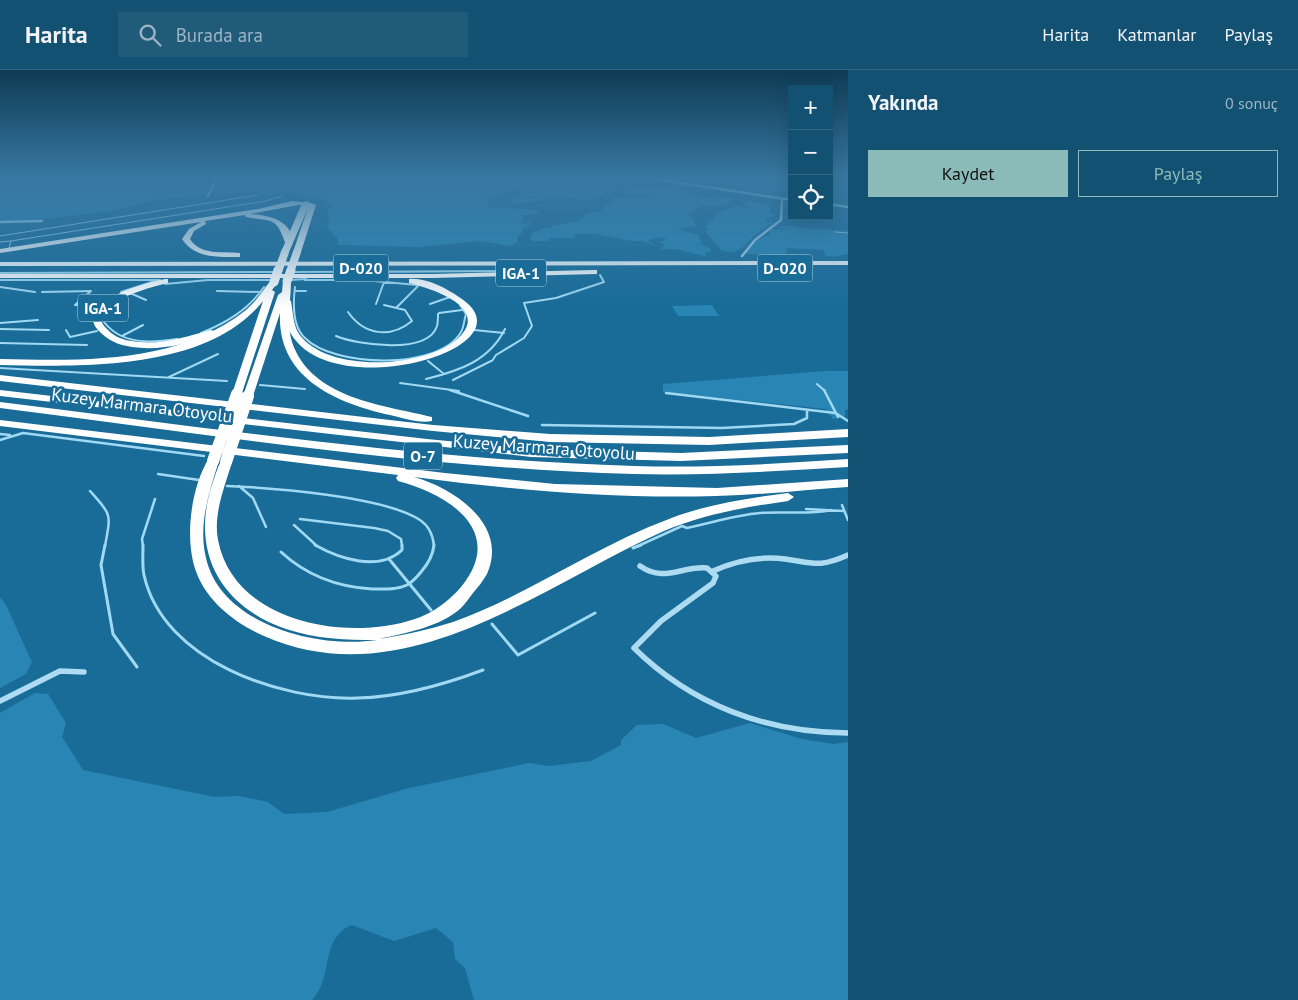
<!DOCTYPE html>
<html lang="tr">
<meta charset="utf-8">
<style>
body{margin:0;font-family:"PT Sans",sans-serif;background:#205b7a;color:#f1f3f6}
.controls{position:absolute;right:15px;top:15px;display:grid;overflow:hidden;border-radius:0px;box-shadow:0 5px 20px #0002}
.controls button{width:45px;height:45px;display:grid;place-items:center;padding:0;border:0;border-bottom:1px solid #326884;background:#135172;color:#f1f3f6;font:25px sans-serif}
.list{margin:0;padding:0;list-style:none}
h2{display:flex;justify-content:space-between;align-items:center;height:65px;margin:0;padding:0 20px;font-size:21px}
h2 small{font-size:16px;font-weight:400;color:#9db5c4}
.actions{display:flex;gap:10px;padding:15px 20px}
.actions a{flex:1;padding:11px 0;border:1px solid #8bbbb9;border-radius:0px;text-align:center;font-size:18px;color:#8bbbb9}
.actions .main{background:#8bbbb9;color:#111}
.icon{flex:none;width:28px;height:28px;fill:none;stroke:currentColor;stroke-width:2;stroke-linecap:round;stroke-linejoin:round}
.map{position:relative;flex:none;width:848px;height:930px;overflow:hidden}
header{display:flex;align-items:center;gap:30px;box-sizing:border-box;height:70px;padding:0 25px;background:#135172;border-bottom:1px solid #326884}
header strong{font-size:24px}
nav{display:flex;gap:28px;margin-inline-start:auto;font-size:18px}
.search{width:350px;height:45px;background:#205b7a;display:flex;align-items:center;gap:12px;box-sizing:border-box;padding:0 18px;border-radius:0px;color:#9db5c4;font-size:19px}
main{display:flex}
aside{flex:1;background:#135172}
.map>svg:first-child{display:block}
</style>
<header>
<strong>Harita</strong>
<div class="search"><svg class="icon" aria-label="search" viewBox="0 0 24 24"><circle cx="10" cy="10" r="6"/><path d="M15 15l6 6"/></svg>Burada ara</div>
<nav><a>Harita</a><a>Katmanlar</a><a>Paylaş</a></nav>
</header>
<main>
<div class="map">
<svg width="848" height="930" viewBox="0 0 848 930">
<rect width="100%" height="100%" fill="#196c98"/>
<path fill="#2986b4" d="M0,108H214L205,124L198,126L156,130L105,142L45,149L6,151L0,150Z
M220,108H595L597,109L596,112L617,113L605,124L590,130L548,126L552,129L514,134L511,133L515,127L530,128V130L538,127L523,125L521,124L528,122L526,119L509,117L516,121L515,122H503L504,124L487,129L489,137L539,140V142L523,146L522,154L529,152L532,154L522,159L523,162L517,167L518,172L509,176L481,171L419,177L338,175V169L328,158L327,154L330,152L327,141L334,136L325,132L326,130L288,121L268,125L257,122L210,124Z
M725,108H792V120L765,123L734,117Z
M627,115L684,120L691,126L713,129L712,127L734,129L730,130L732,132C712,140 711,134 692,135L702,137L694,139L698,141L686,144L692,148L697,156L676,159L699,165V169L703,172L699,173L710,178L711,182L705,183L708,187L676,179H661L665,175L658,171H664L666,169L661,167L648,170L656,176L643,171H632L596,164H575V168H550L549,171H533L530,168L532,166L531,164L543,158H550L553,155C557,156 572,151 579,151L586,144L602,141L605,134L611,132V129C620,126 639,128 652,126L644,123L622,124L621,123L628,120L622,118L623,116Z
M748,131L765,134L771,138L769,141L775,146L766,148V153H770L771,151L774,152C768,156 762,159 757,163C745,174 739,187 721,180L706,162L708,159L705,156L709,154L707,152L715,149L714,144L737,136L750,138L743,133Z
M792,155L802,158L848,161V184L832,187L825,185L824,180L786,178L788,181L784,185L746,184L749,175L755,171L769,165L770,159L786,160L778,157Z
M712,235L719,246H678L672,236Z
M826,301H848V339L845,340V347L833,349L826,339L663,322V314Z
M0,527L6,535L32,592L26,604L0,618Z
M35,623L48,624L66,653L62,667L83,700L215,727L239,726L268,732L284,744L327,742L409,718L529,693L549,696L591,691L621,675V670L637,655L663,654L696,668L750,653L802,669L833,674L848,672V930H474L465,898L455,889L453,872L436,858L394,871L352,855C319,868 334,909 312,930H0V643Z"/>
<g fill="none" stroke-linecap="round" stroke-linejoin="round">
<path stroke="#a0d9f3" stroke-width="1" d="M835,162L848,163
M0,166L258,125
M11,171L266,131L282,126
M0,172L11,171L9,178
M386,202L533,201"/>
<path stroke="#a0d9f3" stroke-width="2" d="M292,202L533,201
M0,203L274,202
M0,210H160
M290,210L306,209
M305,210H363L417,215
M165,214L208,210H272
M0,217L35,222
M295,217C293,233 292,256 305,268C333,297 439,301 461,262C464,257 464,250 466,244L460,235
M217,221L261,222
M295,221H306
M42,222L91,221L75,235
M121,222L155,211
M130,223L146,230
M111,234L106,240L104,252C122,275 151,273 177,269
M376,234L384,212
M430,234L450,227
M75,235L100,237
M397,237L419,215
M348,242C364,265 390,269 412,251L405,240L384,235
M439,243L462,240
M0,253L38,250
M0,259L49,260
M66,260L70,267
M474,260L504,263
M201,263C226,253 248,240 264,217
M122,266L143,255
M336,266C357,275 428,285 437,256C438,252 438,247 438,244
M70,267L97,261
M0,273L87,275
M428,291L444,304
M492,291L496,285L524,268L532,256L524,233L556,228L604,212L600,205
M0,298L227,311
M169,307L218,284
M426,309C459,301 489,291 505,259
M453,310L491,291
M400,313L459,321
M817,314L825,321
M260,315L305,319"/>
<path stroke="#a0d9f3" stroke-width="2.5" d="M450,320L528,346
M824,320L838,347
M666,323L835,343
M837,344L848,351
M542,355L722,358L794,354L807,348V341
M0,364L10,365
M0,370L23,363L204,386
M158,404L199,410
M227,416C272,418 383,426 420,450C429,456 433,465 434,476
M239,416L253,428L266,457
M90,421C112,446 111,443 105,476
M842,435L848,450
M806,439L844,441
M300,449L374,458L388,461L401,469L402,476
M294,455L317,476
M143,476L142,469L155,429
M638,476L682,456L687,458C711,453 736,445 760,443C784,441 808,445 831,440"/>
<path stroke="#a0d9f3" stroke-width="3" d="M105,475L101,495L113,564L137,597
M143,475C143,484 142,496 144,505C163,591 281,631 358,628C401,627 443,615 483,600
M315,475C340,489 379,502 402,480V475
M633,478L641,475
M281,482C307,506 337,517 372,519C383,519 397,520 407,515C412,512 417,507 421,502C428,494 433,485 434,475
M389,489L431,540
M492,554L518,585L595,543"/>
<path stroke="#addbf1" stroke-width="2.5" d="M647,108L792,130
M208,126L217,108
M829,134L848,137
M0,152L42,151
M742,186L755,170L781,150L782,129"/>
<path stroke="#addbf1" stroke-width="5.5" d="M640,496C665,513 680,496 707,498L716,506L713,513L661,551L634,578C692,635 767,663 848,663
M713,501C735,491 761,486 785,489C814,493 819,498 848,485
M0,631L60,601L84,602"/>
<path fill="#fbfeff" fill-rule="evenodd" d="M292,131L309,133L250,144C269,145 295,151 292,175H286C276,146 273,152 246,147L245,145L205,151L206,154L194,161L190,169C201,186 222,181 240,183V187H237C217,187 194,188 182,169L189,159L201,152L0,183V179L258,139Z
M848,191V195L0,196V192Z
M594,200H597V204L432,208H0V204H432Z
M165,209H168V213C155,216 84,234 105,257C112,265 121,270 132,271C160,276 184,267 211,260L214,261V265C188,274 159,281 132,277C118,275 107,270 98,260C73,232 148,212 165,209Z
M409,209C425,207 446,218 459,227C538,277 334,336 291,264C285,254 284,242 283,231L287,229L291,231C293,242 293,255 299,264C327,303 421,298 455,271C494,239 434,219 409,213Z"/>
<path fill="#fff" fill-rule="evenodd" d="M306,131L316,135L301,182L297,184L293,182L308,138L289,182L282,184L281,182L302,133Z
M287,208L291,211C291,231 286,253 292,272C311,329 384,335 432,347V351C420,354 403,348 390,345C336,333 277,308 280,243L253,326L248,329L244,328L243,326L278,225L282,222L283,211Z
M274,209L278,212L272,220L275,222L241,326H233L232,324L263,231C208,301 81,297 0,295V289C83,291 178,294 246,240C256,232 263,220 271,210Z
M0,305L433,355L550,364L709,367L848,359V367L709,375L550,372L433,361L0,311Z
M0,320L427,369L531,379L681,383L848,375V383L681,391L531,387L0,326Z
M0,332C211,358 422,390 634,396C706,398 777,394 848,389V397C777,401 706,406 634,404C422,398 211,365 0,338Z
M0,350L445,403L555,414L717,418L848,409V417C804,420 760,425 716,426C615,429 514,420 414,407C454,418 509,455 487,504C483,511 478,517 473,523C469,528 465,534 461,538C440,557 406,563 379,569C404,565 428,560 453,552C528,525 594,477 669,449C707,434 748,428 788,423L794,427L788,431C746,437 704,444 664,461C541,516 405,628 264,566C236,554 208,532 197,504C184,472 190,419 209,388H217L219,391C209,422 198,455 206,488C221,555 318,579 377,570C346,570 316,569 286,559C222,537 191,484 211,418C214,409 217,398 222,389L226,388L232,392C225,416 213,444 218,470C234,553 346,572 415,549C433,543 449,531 461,517C507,461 448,424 398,411L396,408L398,405L0,356Z"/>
<path stroke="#fff" stroke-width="8" d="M278,202L285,182
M290,202L297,182"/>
<path stroke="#fff" stroke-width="9" d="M287,211L291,200
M274,212L278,200"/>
<path stroke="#fff" stroke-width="12" d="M213,391L237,324
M226,392L248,326"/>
</g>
<linearGradient id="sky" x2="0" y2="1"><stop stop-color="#0e3b54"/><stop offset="0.45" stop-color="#3878a2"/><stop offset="1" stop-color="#3878a2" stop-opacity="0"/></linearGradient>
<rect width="848" height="238" fill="url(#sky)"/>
<g text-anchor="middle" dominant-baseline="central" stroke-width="5" stroke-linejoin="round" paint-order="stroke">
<g fill="#196c98" stroke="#bad3e0" stroke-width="1">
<rect x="333.5" y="184.5" width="55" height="27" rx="4"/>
<rect x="757.5" y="184.5" width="55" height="27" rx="4"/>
<rect x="496" y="189.5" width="50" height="27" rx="4"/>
<rect x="78" y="224.5" width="50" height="27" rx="4"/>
<rect x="404" y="372.5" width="38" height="27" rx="4"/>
</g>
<g font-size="16" font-weight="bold" fill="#fff">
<text x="361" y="198">D-020</text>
<text x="785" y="198">D-020</text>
<text x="521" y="203">IGA-1</text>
<text x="103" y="238">IGA-1</text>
<text x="423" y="386">O-7</text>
</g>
<g font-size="18" fill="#fff" stroke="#196c98">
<text transform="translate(142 335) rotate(7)">Kuzey Marmara Otoyolu</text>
<text transform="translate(544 377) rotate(4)">Kuzey Marmara Otoyolu</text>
</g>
</g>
</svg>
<div class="controls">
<button>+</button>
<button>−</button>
<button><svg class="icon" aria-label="locate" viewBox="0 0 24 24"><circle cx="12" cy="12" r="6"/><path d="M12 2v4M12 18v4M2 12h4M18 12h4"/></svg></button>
</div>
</div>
<aside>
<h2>Yakında<small>0 sonuç</small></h2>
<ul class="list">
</ul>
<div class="actions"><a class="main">Kaydet</a><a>Paylaş</a></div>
</aside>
</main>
